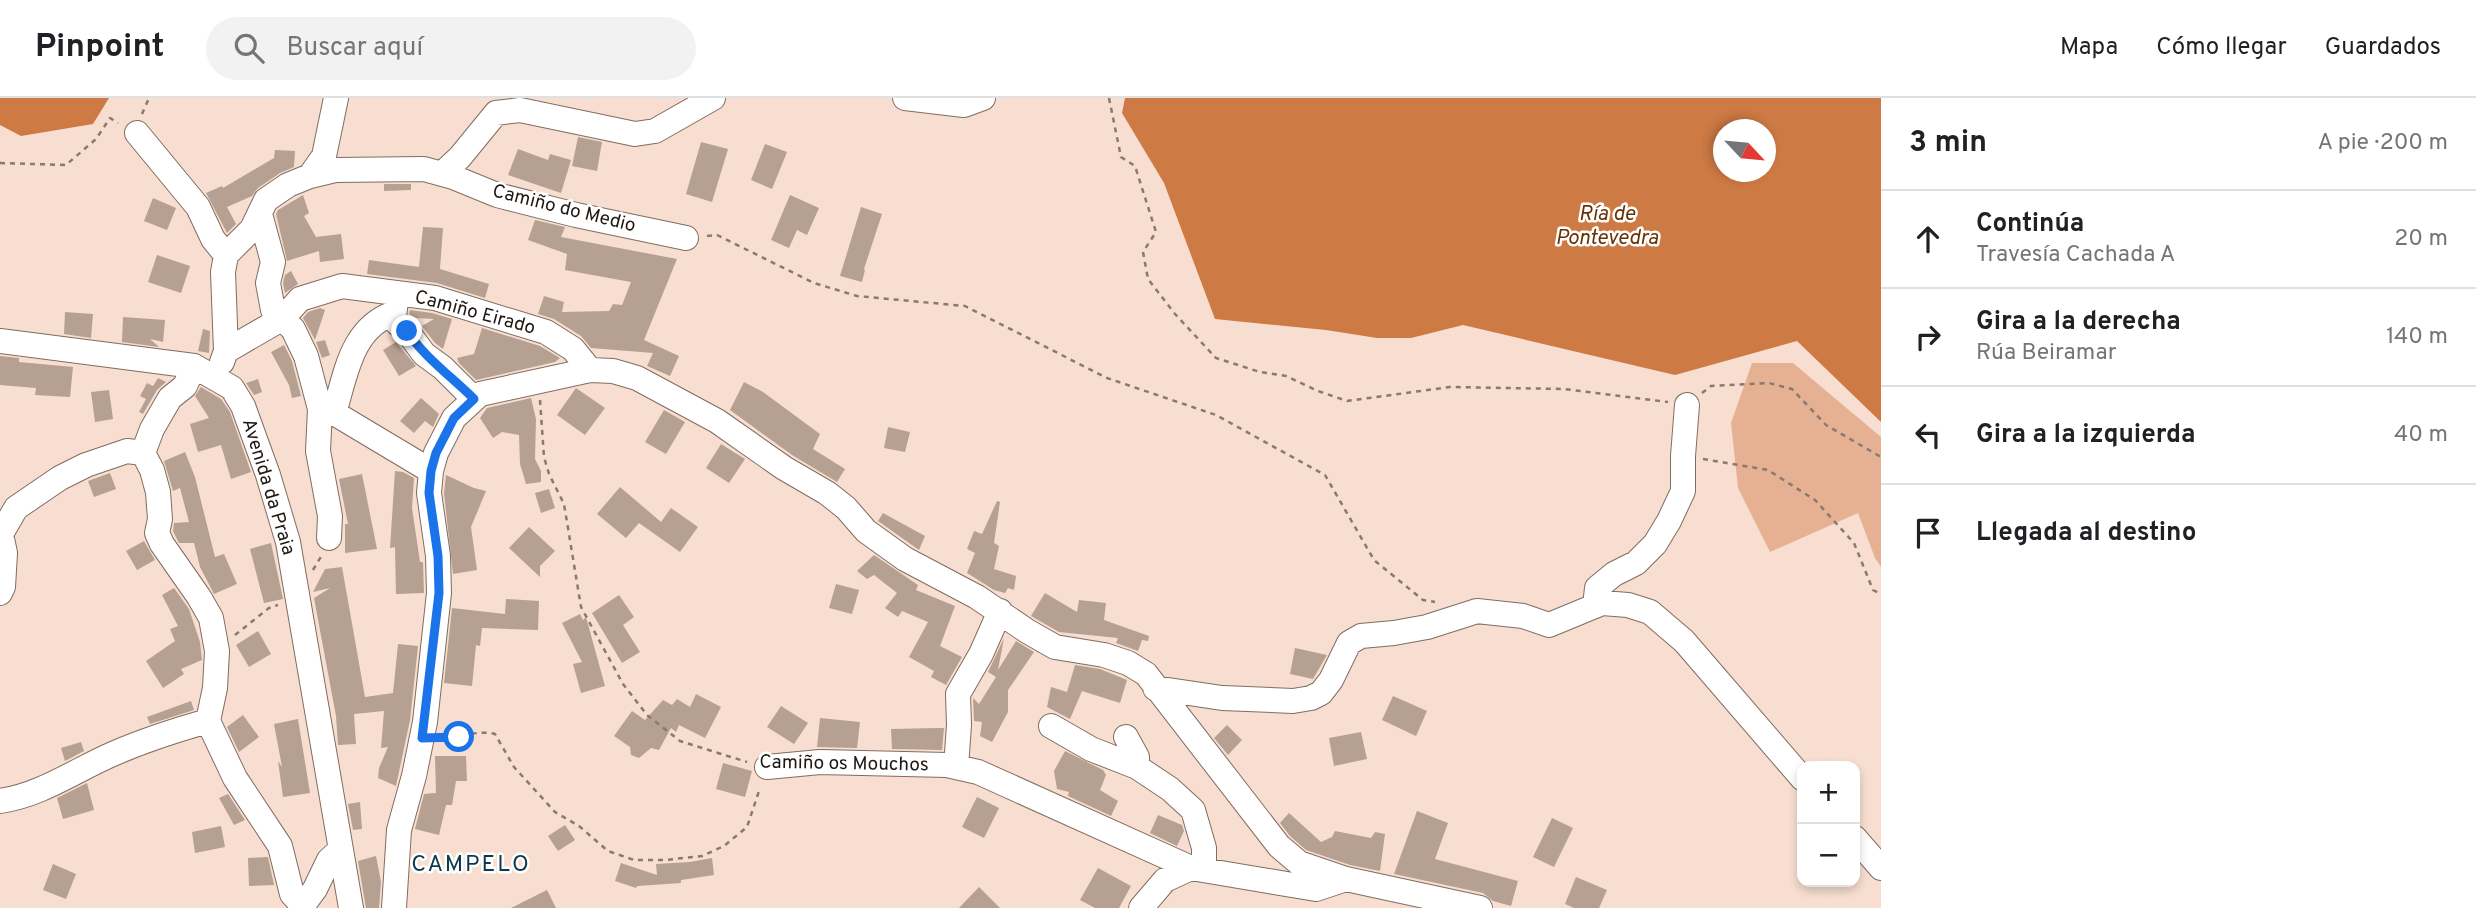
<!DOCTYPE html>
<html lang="es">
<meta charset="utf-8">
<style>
body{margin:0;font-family:Overpass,sans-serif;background:#f2f2f2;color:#202124}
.controls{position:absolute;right:21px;bottom:21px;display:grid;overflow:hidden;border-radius:14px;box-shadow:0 4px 10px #0003}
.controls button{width:63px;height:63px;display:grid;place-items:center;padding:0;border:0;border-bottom:2px solid #e0e0e0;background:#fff;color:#202124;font:35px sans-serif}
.compass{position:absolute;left:1713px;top:21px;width:63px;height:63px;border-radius:50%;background:#fff;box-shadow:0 4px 10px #0003;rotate:116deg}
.stop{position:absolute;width:21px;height:21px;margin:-16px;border:5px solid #1a73e8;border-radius:50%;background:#fff}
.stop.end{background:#1a73e8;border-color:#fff;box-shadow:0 2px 7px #0008}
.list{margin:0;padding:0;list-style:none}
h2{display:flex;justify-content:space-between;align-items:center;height:91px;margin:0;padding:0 28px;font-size:30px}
h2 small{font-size:23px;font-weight:400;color:#757577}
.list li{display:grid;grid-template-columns:46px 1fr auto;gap:21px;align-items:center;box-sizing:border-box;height:98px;padding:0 28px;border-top:2px solid #e0e0e0}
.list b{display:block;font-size:26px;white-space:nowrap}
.list p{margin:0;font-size:23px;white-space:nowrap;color:#757577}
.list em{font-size:23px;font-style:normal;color:#757577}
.icon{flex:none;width:38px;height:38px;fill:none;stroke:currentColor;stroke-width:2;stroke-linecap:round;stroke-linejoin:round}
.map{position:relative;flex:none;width:1881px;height:810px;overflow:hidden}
header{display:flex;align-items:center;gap:42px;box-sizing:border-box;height:98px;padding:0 35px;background:#fff;border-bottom:2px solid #e0e0e0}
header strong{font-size:33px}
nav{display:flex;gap:38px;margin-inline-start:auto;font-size:24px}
.search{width:490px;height:63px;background:#f2f2f2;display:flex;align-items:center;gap:18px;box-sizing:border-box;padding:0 24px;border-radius:38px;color:#757577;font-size:26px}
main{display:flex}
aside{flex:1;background:#fff}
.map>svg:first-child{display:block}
</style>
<header>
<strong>Pinpoint</strong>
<div class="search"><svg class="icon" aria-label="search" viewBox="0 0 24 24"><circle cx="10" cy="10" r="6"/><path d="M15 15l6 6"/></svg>Buscar aquí</div>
<nav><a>Mapa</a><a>Cómo llegar</a><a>Guardados</a></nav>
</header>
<main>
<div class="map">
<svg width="1881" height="810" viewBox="0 0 1881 810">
<rect width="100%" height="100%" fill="#f7ded0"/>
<path fill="#e5b192" d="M1752,265H1793L1881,339V469L1875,460L1858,415L1770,454L1738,390L1731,325Z"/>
<path fill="#cd7a44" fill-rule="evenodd" d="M0,0H109L93,26L21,38L0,27Z
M1125,0H1881V324L1797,243L1675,277L1463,227L1411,240H1377L1326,232L1215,221L1164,85L1122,15ZM1724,32H1766V74H1724Z"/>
<path fill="#b6a092" d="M578,39L602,44L597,73L572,68Z
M701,44L728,51L712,104L686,96Z
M765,46L787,54L772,91L751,82Z
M518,51L548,62L550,56L571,62L561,95L508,77Z
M275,52L295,53L294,69L280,75L258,90L252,98L227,109L236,126L227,135L206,95L222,88L223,90L274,60Z
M384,86H411V92L384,93Z
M303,97L309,115L304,118L316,139L341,136L344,161L320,164L319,153L287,163L276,116L278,112Z
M790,97L819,110L807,137L797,132L789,150L771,142Z
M153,100L176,110L167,132L144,123Z
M861,109L882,116L864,171L865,172L862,184L840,178Z
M535,122L565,129L561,139L677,161L644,242L679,258L670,278L647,268L653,255L591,250L581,238L554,221L538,216L544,198L564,204L562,214L609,213L613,206L622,207L631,184L565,172L567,156L528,142Z
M423,129L443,130L440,171L489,186L485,200L437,185L367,176L369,162L419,169Z
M157,157L190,168L181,195L148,184Z
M291,173L298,186L285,195L283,185L285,177Z
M320,210L325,212L315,242L303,220L308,214Z
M410,212L432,215L452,221L443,251L435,245L422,228L434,221L415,220L409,216Z
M65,214L93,216L91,240L64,236Z
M123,219L165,222L163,244L150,241L159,249L122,244Z
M482,230L540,248L560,260L555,264L476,282L459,265L457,260L474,256Z
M203,231L210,233L209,255L198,253Z
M325,242L330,257L322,260L316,244Z
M396,244L416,268L399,278L383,252Z
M284,247L292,263L301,298L292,300L289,287L271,254Z
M0,258L19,260V264L73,269L70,299L35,297L36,290L0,287Z
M158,280L166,284L157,292L143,316L139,314L146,301L140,298L147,285L153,288Z
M258,281L262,294L254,297L246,285Z
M744,284L763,294L820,336L813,351L845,371L837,384L792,357L730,312Z
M201,289L221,301L230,314L251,374L231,381L221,347L198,354L190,326L209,320L195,298Z
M576,290L605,310L585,337L557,317Z
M109,292L113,321L95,324L91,294Z
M421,300L439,316L433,329L425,323L414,335L400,323Z
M531,300L536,321L535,361L541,373V384L526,386L520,366L519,337L502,334L493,340L480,320L487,310Z
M664,312L685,324L666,356L645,344Z
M888,329L910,334L905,354L884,350Z
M721,346L745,361L729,385L706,370Z
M185,354L195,379L215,459L224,456L237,486L214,496L200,469L194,445H179L173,433L174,425L189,424L180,390L173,393L164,363Z
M395,373L403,374L414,380L412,410L420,464H423L424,495L396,496L395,449L390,450Z
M110,375L116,391L94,399L88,383Z
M362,376L377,451L345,455V426H348L339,381Z
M446,377L474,390L486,393L471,429L477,472L453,476L444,395Z
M620,389L661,424L671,410L698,429L680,454L639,425L626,440L597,416Z
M549,391L555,410L541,415L535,395Z
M997,403L1000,404L994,445L999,448L994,471L1016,478L1014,492L1008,490L1005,495L994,492L967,475L975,455L967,451L974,433L982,436Z
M883,415L925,438L919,452L878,423Z
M529,429L555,453L540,468V479L509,450Z
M144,443L155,462L137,472L126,453Z
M271,445L283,501L264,505L250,451Z
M874,457L918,487L916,492L955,508L940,548L962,559L946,587L931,579L934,573L909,559L928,524L902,513L898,519L885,510L897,495L874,477L867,481L857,473Z
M342,469L365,599L393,595L398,546L418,548L410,622L396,688L378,680L379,670L388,649L381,650L384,613L354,616L356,646L338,647L336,618L314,500L330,490L313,494L325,471Z
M836,486L859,492L852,516L829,510Z
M174,490L189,511L200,544L202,562L181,571L184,576L163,590L146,563L175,543L170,531L178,528L162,497Z
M1045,495L1077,514L1079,502L1106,505L1104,522L1149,538L1148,543L1142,542L1138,553L1116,545L1118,540L1059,534L1031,518Z
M619,497L634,519L623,527L640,554L622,565L592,515Z
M506,501L539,503L538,532L482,530L480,548L476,547L472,588L444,585L452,510L505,516Z
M580,516L583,522L586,519L605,588L581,595L573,566L582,564L562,525Z
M258,533L271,556L249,569L236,547Z
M1004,540L998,572L1016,543L1034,554L1008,592V614L992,644L980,638L982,624L974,623L973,600L979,606L996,579L988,574Z
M1295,550L1327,557L1313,581L1290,576Z
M1075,567L1100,571L1127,582L1120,605L1082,593L1070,621L1047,609L1051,589L1067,594Z
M696,596L721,609L705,640L679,627L676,634L671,630L659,652L651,650L639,660L631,657L630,649L614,638L632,613L645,622L663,602L672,607L677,601L690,609Z
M1393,598L1427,613L1416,638L1382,622Z
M191,603L194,612L150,626L147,619Z
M781,608L808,625L794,646L767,629Z
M243,617L259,639L239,654L227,629Z
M820,620L860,624L857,650L817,649Z
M298,621L310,695L283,699L278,663L282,669L274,626Z
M1227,627L1242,642L1228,657L1214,640Z
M938,630H944L942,652L892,651L891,631Z
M1361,634L1367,661L1334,668L1329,640Z
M81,644L84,653L65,663L61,650Z
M1065,653L1103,672L1106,677L1100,692L1118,703L1111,718L1068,698L1069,694L1057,691L1054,673Z
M435,658H466L467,683H456L452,707H446L439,737L415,731L424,696L436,695Z
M723,665L752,673L745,699L716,691Z
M87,685L94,712L63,721L57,700Z
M228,696L245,722L234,727L219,700Z
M977,699L999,710L984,740L962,729Z
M360,704L362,731L353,732L348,706Z
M1417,713L1448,725L1435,761L1518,783L1511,808L1493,803L1483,795L1394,776Z
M1289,715L1321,744L1332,739L1335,733L1371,740L1375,734L1385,736L1380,773L1350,767L1306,752L1290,738L1280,725Z
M1158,717L1182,727L1184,733L1177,748L1150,735Z
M1552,720L1573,730L1554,769L1533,759Z
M565,727L575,742L558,753L548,738Z
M221,728L225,749L195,755L192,734Z
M376,758L381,784L379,810H366L358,763Z
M268,759L274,787L249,788L248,760Z
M712,760L714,777L681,782V785L637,788L636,790L615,783L621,765L657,777L656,766L690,764Z
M53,766L76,776L66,801L43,792Z
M1098,770L1131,788L1119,810H1095L1080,802Z
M1576,779L1607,792L1599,810H1574L1565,806Z
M979,789L1000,810H959Z
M547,792L556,810H511Z"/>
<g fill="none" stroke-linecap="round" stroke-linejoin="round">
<g stroke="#816c60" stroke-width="26">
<path id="minor" d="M905,0L964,7L983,0
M137,35L198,109L213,141L226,157
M443,75L460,59L496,15L520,12L635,36L655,33L713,0
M310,78L324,58L336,0
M260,116L273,164L268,185L273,212L293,231L306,258L320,311L318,353L330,418L329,440
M397,195L394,218L397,225L407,233L424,256L443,270L474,301
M0,243L194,268L232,290L243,308L268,377L288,444L351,810
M226,253L223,174L226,157L252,131L266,102L288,87L310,78L335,72L424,71L453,79L497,97L576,117L686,140
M222,264L226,253L283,220L300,201L342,188L435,200L546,234L573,251L590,272
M194,268L185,288L170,300L152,331L143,355L152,372L158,394L160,421L157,435L162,446L199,499L211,520L217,553L215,590L208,623L235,680L280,748L292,796L302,807
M320,311L334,315L431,373
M334,315C346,276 351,230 394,215
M1,436L16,410L60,380L86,367L127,353L143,355
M0,495L3,489L5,455L1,436
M1595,508L1602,505L1628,507L1650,514L1684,543L1802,680
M1155,590L1222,600L1293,603L1311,600L1321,595L1331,582L1349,545L1361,538L1394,535L1427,529L1477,513L1523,518L1549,527L1595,508L1597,490L1614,476L1636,465L1655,446L1669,423L1683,393V358L1687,307
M1051,628L1091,651L1137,669L1170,691L1193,712L1204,750V772
M1126,639L1137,659V669
M767,669L820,664L947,667L978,674L1191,770L1316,791L1346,781
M956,669L959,627L958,596L981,556L1000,513
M0,703C42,697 77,671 115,655C145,642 176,632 208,623
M1855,740L1881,770
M301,810L315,791L329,762L340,752
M394,810L399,732L414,678L425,624L439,495L438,458L429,395L431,373L436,355L454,320L480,296L590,272L613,273L637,280L717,323L784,370L827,395L846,410L866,433L905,461L977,499L1027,533L1055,549L1104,557L1128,565L1146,576L1279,748L1299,765L1346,781L1480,810
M1141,810L1165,782L1191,770"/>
</g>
<path stroke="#897970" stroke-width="2.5" stroke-dasharray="5 5" stroke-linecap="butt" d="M1109,0L1121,59L1135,68L1156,134L1143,154L1148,181L1175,216L1216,260L1260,274L1286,278L1318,293L1347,303L1450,289L1564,291L1668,304
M142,16L149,0
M0,65L66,67L96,41L110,20L118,25
M707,138L717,137L814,185L857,198L965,208L1107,280L1216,317L1325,377L1374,462L1423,502L1435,504
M1702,295L1711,288L1769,285L1792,291L1826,327L1881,359
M540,302L544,359L549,376L564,406L581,509L623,586L647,617L680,643L747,664
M1703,361L1768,372L1815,402L1854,445L1873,492L1881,496
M313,472L322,457
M235,537L269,510L278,507
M442,640C460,639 478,632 495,636L514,669L555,714L579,728L608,753L634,762H665L702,758L724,748L747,729L760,690"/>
<use href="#minor" stroke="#fff" stroke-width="24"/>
</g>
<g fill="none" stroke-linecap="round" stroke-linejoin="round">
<path stroke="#1a73e8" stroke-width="9" d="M407,233C423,258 453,280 474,301L454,320L436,355L431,373L429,395L438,458L439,495L422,640L459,639"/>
</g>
<g text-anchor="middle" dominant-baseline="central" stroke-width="5" stroke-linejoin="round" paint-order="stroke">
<g font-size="19" fill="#1f1712" stroke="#fff">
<text transform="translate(564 111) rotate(14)">Camiño do Medio</text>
<text transform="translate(475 215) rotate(15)">Camiño Eirado</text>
<text transform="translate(268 389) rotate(73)">Avenida da Praia</text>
<text transform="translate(844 666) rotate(1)">Camiño os Mouchos</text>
</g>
<g font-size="21" font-style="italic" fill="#683207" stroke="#fff">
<text x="1607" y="116">Ría de<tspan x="1607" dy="24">Pontevedra</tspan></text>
</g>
<g font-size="23" letter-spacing="2" fill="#0b394e" stroke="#fff">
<text x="471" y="767">CAMPELO</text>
</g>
</g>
</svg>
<div class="controls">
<button>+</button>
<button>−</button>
</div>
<svg class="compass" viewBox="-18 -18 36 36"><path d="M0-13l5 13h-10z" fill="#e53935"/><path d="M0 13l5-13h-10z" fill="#757577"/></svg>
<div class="stop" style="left:459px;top:639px"></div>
<div class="stop end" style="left:407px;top:233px"></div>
</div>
<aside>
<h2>3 min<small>A pie · 200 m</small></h2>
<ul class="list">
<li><svg class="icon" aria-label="ahead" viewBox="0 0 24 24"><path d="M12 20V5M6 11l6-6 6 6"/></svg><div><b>Continúa</b><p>Travesía Cachada A</p></div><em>20 m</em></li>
<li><svg class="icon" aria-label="right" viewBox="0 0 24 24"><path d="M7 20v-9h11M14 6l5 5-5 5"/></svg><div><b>Gira a la derecha</b><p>Rúa Beiramar</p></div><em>140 m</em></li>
<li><svg class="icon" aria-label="left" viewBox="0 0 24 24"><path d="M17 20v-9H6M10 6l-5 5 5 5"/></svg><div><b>Gira a la izquierda</b></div><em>40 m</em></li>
<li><svg class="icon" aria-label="arrive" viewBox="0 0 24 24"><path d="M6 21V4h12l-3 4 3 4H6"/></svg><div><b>Llegada al destino</b></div></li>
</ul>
</aside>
</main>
